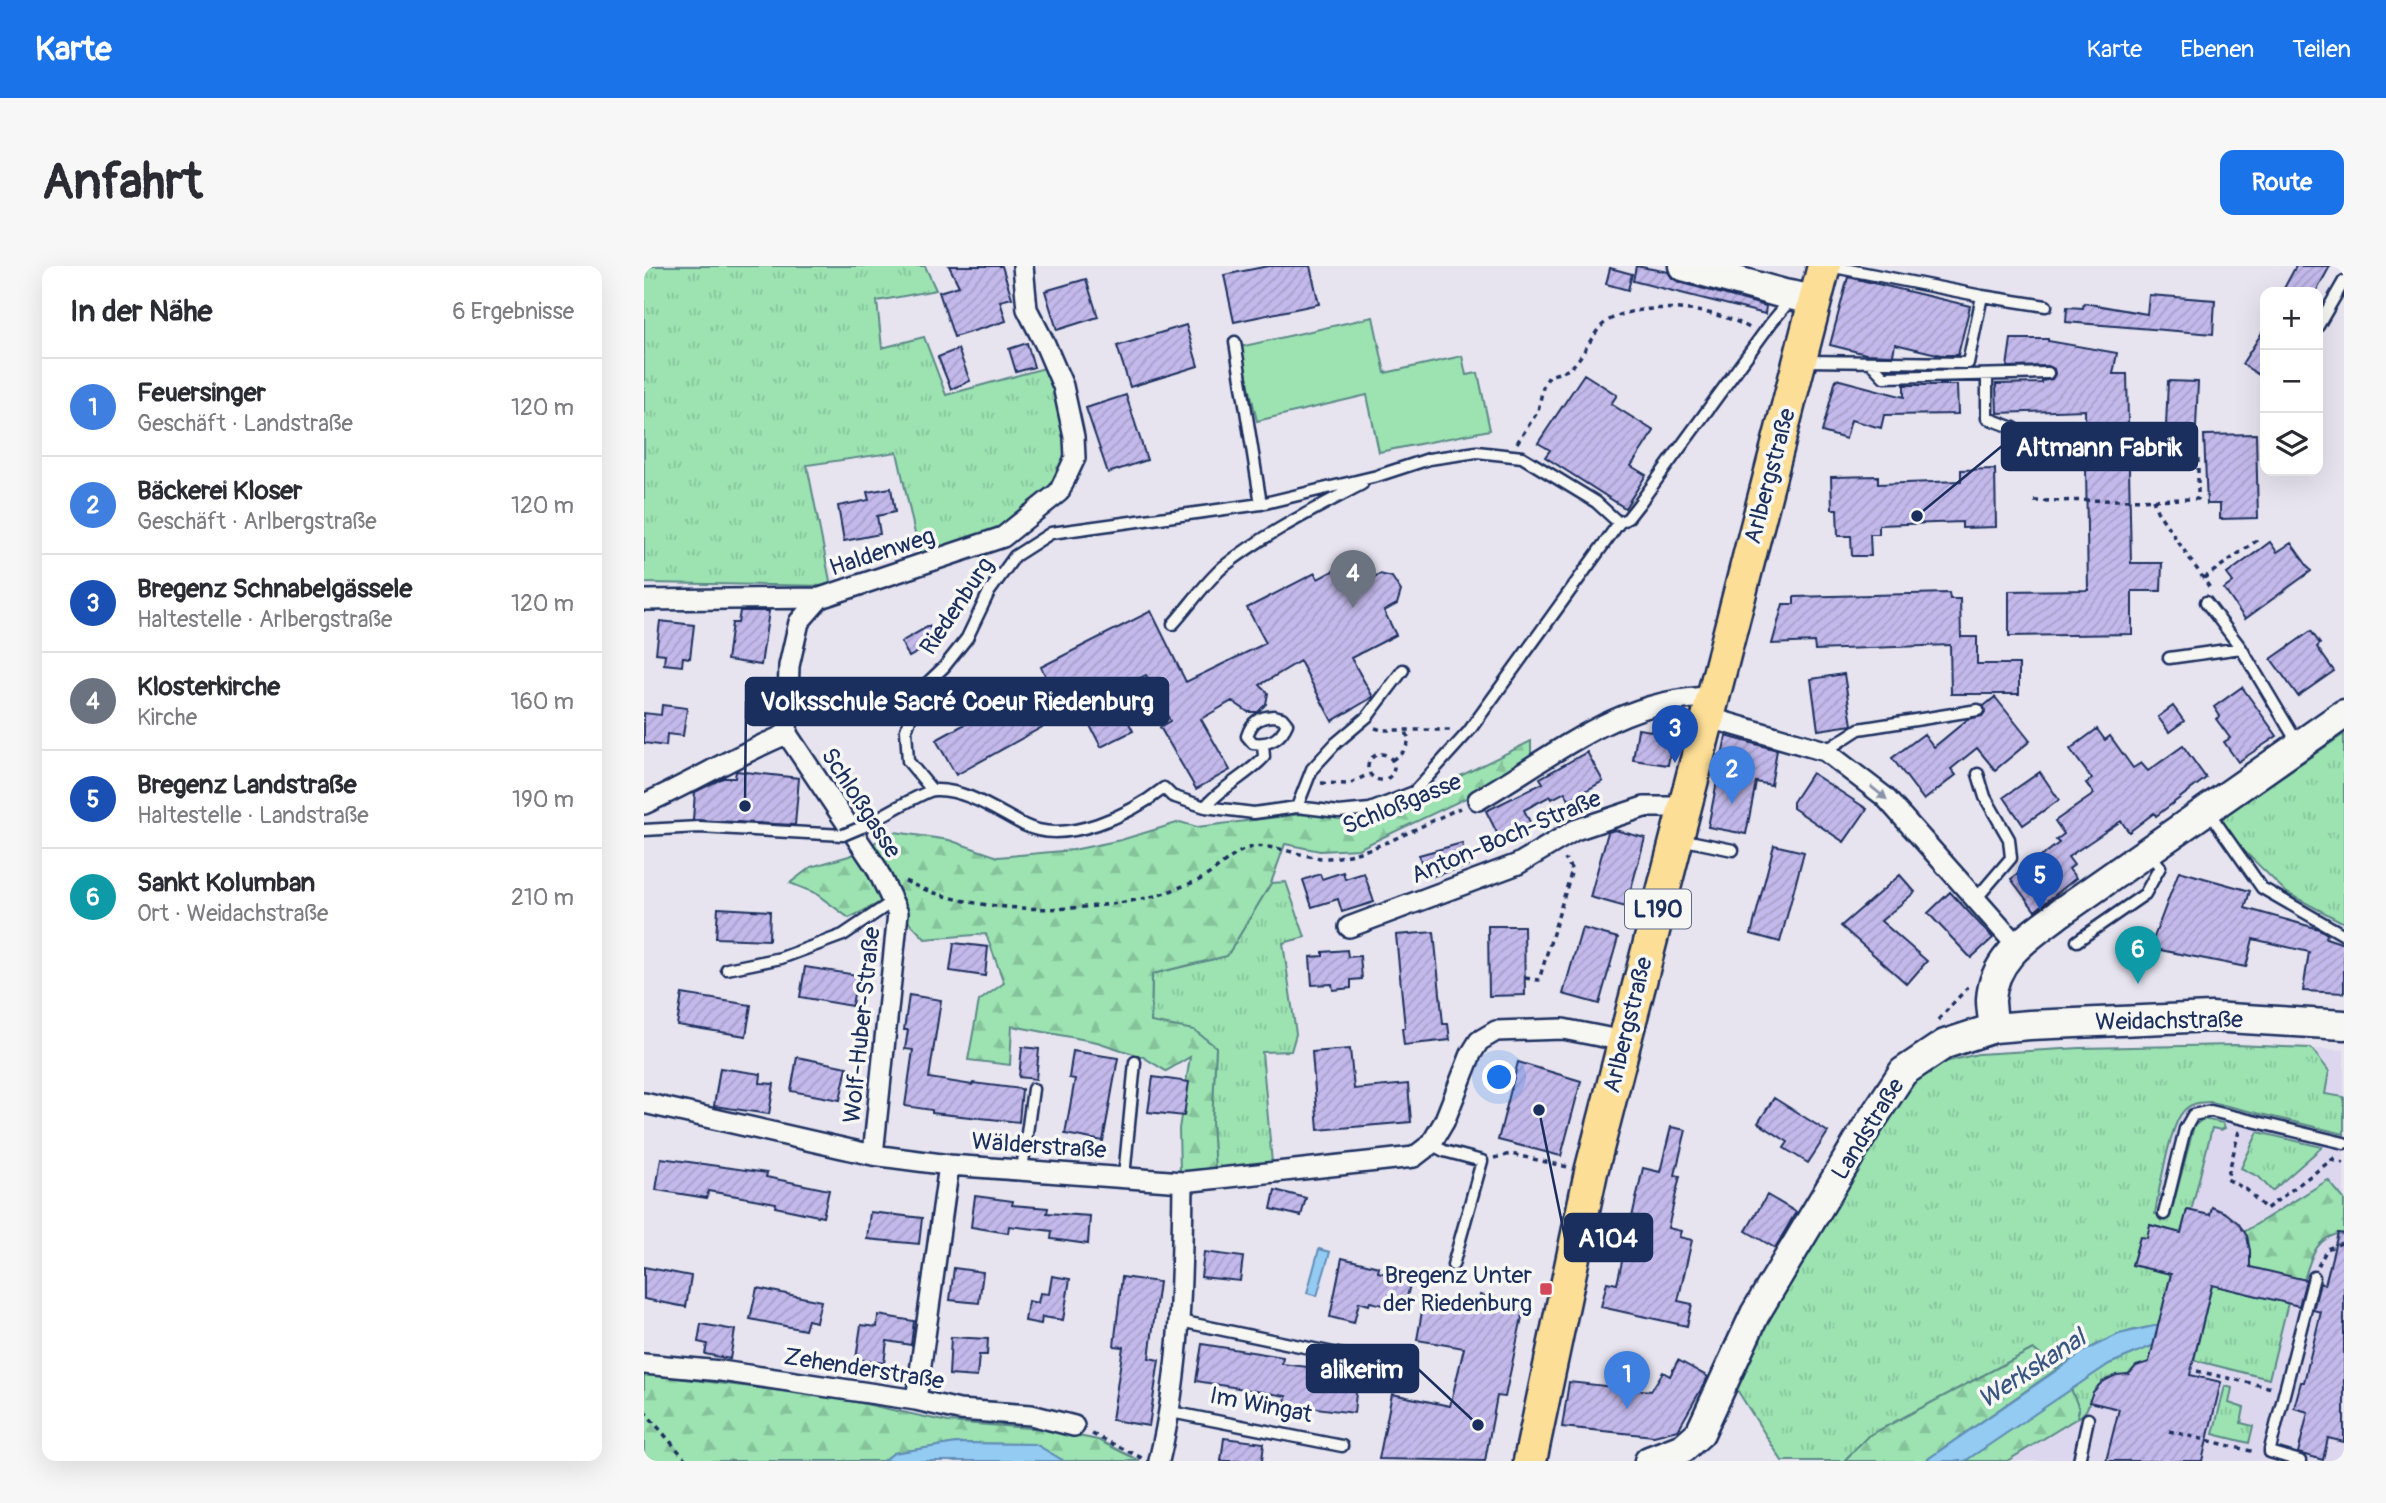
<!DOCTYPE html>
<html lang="de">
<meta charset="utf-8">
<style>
body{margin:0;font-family:Pangolin,sans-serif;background:#f7f7f7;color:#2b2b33}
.controls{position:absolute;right:21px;top:21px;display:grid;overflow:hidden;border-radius:14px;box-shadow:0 7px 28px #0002}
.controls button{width:63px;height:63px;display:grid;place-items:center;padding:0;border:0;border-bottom:2px solid #e1e1e2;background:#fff;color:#2b2b33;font:35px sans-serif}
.you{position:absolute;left:856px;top:812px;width:24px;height:24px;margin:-18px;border:5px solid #fff;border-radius:50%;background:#1a73e8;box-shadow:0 0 0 10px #1a73e833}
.badge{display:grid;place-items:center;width:46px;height:46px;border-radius:50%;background:#1a73e8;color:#fff;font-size:23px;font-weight:700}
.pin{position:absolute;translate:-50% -58px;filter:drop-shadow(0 2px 4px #0008)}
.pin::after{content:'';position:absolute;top:37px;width:24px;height:21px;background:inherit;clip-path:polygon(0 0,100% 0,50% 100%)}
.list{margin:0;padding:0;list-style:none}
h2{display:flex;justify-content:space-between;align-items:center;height:91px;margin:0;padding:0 28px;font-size:30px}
h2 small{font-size:23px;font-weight:400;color:#7c7c81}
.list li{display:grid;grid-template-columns:46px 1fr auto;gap:21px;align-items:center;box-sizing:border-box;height:98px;padding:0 28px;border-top:2px solid #e1e1e2}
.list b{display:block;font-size:26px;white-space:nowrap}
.list p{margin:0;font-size:23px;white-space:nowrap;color:#7c7c81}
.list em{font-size:23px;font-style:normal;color:#7c7c81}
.icon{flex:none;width:38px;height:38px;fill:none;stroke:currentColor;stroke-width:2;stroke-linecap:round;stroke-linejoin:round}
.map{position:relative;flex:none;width:1700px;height:1195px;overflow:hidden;border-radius:14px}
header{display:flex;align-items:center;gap:42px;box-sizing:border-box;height:98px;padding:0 35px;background:#1a73e8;color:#fff}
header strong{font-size:33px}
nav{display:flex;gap:38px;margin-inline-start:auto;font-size:24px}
.intro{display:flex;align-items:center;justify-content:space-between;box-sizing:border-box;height:168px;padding:0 42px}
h1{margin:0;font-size:49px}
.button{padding:18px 32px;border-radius:14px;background:#1a73e8;color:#fff;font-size:24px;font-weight:700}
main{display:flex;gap:42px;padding:0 42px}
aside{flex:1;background:#fff;border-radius:14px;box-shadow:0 7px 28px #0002}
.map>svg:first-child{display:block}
</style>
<header>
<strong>Karte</strong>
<nav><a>Karte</a><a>Ebenen</a><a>Teilen</a></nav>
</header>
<div class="intro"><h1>Anfahrt</h1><a class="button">Route</a></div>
<main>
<aside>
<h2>In der Nähe<small>6 Ergebnisse</small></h2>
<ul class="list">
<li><span class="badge" style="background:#3f7fe0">1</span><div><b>Feuersinger</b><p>Geschäft · Landstraße</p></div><em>120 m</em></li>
<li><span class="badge" style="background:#3f7fe0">2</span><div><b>Bäckerei Kloser</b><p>Geschäft · Arlbergstraße</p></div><em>120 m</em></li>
<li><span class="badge" style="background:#1a4fb4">3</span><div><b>Bregenz Schnabelgässele</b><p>Haltestelle · Arlbergstraße</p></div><em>120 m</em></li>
<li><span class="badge" style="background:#6b7280">4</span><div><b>Klosterkirche</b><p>Kirche</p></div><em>160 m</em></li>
<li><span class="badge" style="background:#1a4fb4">5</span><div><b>Bregenz Landstraße</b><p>Haltestelle · Landstraße</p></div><em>190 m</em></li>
<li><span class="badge" style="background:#0f9aa8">6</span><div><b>Sankt Kolumban</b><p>Ort · Weidachstraße</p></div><em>210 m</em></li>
</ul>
</aside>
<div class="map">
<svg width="1700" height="1195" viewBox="0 0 1700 1195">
<defs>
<pattern id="grass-tufts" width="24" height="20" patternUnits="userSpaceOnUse" patternTransform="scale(1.75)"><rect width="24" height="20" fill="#9ce3b1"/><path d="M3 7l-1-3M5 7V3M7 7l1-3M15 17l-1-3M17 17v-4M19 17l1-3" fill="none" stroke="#86c39b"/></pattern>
<pattern id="forest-firs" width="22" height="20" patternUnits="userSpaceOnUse" patternTransform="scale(1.75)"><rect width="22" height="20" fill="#9ce3b1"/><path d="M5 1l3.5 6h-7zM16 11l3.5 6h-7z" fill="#86c39b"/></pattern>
<pattern id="building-hatch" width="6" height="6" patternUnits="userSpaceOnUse" patternTransform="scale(1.75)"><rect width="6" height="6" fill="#c3b9ea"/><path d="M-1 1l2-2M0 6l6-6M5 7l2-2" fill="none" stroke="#a79fcb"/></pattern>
</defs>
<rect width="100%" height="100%" fill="#e7e4f0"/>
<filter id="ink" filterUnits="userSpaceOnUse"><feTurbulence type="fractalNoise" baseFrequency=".0143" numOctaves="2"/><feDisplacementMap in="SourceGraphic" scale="14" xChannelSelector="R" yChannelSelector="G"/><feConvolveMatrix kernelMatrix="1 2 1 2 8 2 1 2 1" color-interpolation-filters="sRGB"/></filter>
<g filter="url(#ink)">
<path fill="#dcd7ee" d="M1591,779L1700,784V1195H1363L1433,1152L1428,1124L1412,1102L1436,782Z"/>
<path fill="url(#grass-tufts)" stroke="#5c8988" stroke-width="2" d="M0,0H281L292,24L233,35L238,82L280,71L302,129L408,100L426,171L419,211L357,266L277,295L253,186L163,199L187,320L0,317Z
M1700,468V657L1643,627L1588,573L1576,553Z
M642,616L661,671L639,677L652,768L647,785L618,786L628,897L571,907L568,856L572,781L507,756L508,708L583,690L627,617Z
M1591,779L1667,782L1685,805L1681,828L1700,831V868L1567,836C1556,836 1545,837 1538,847C1526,861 1514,928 1511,948L1526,951L1550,860L1559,853L1579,857L1581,862L1577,864L1568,862L1547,945L1543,944L1537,967L1506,959L1503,972L1496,971L1488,999L1527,1008L1514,1060C1476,1063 1444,1082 1413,1103L1389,1083L1224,1170L1200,1195H1138L1090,1119L1164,971L1261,824L1292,798L1334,788L1436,782Z
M1614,866L1678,881L1628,925L1615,911L1597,902Z
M1568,1019L1644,1037L1625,1113L1550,1094Z
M1510,1079L1505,1098C1495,1098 1493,1102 1485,1107C1474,1113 1463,1110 1454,1120C1444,1131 1447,1146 1433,1152L1435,1143L1427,1123L1465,1098Z
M1581,1120L1588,1122L1585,1137L1600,1142L1597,1157L1609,1160L1605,1177L1569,1168Z"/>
<path fill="url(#forest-firs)" stroke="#5c8988" stroke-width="2" d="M887,475V491L835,526L714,583L676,585L641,578L627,617L583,690L508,708L507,756L550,764L572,781L568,856L571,907H536L535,863L546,791L522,805L499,791L453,776L368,760L366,799L324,794L335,735L360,717L342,668L281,673L263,654L256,627L205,652L171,627L146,617L167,601L205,590L251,566L305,574L354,591L429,584L477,574L536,556L553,561L658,548L719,553L780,528Z
M1684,914L1700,933V967C1672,970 1667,990 1660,1014L1606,1001V985L1600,966Z
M1389,1083L1413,1103L1281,1195H1200L1224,1170Z
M0,1108L189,1131L304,1156L400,1163L454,1174L496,1195H420L391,1178L313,1177L250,1187L239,1195H0Z
M1427,1123L1435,1143L1433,1152L1363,1195H1321Z"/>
<path fill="#9ce3b1" stroke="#5c8988" stroke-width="2" d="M729,51L741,107L818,90L822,109L834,107L846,164L735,186L723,129L613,155L596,81Z"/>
<path fill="#93cbf2" stroke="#638db7" stroke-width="2" d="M675,983L686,986L673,1030L663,1027Z
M1510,1060H1514L1510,1079L1465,1098L1321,1195H1281L1442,1084L1475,1068Z
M313,1177L391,1178L420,1195H239L250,1187Z"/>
<path fill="url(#building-hatch)" stroke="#1b2f5e" stroke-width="2" d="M305,0H358L368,32L356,35L362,55L310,71L295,26L315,20Z
M624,0H666L675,38L590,56L580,9Z
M992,0L1024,6L1028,12L1035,16L1122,40L1121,48L989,15Z
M1652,0H1686L1672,26H1638Z
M966,2L988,8L984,24L962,18Z
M1204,11L1326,40L1314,89H1297L1251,78L1249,89L1222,88L1186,79Z
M442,13L454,51L413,64L401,25Z
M1505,29L1571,34L1569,68L1422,56L1423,41L1439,42L1440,37L1503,48Z
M542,59L554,100L486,121L473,80Z
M1621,62V113L1598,98Z
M1367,73H1404V75L1473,87L1469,108H1483L1487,297H1518L1517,325H1488V368L1365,370V325L1444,324L1441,144L1353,147L1352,118L1398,117V115L1408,113L1411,108L1410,103L1404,100L1363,101Z
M383,77L390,101L372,106L365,83Z
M314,83L326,115L307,123L294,91Z
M940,108L973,129L967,138L1010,165L987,200L1002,209L981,242L901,191L906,184L894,177Z
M1192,113L1260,131V119H1313L1314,148L1240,149L1237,162L1207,154L1202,173L1178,166Z
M1524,115L1554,116L1552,161L1522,160Z
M482,129L503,194L464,207L442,142Z
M1612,168L1614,252L1576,253V238H1563L1560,169Z
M1351,203L1352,261L1318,262V256L1235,259V268H1226L1227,290H1208L1207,270H1194L1193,243H1188L1187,211L1234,210V218L1317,215V204Z
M247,222L251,246L233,250L236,268L200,275L194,240L225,234L223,226Z
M1626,276L1633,286L1647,277L1667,305L1601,353L1580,323L1589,316L1583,308Z
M711,293L722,315L736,308L748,311L757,325L753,338L740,345L752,369L707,392L729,431L688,455L656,395L616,419L624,427L622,438L614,446H604L588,435L557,453L586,504L552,523L516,461L526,455L502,409L469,425L489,465L457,481L436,440L312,509L292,474L403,413L397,401L507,345L542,416L622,377L603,342L671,307L674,313Z
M1305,327L1306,333H1316L1317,371H1333V398H1375V428H1307L1306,379L1171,384L1170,376L1128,378L1139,338H1150V331Z
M96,345H125L117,399L83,394L88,357H94Z
M16,355L50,359L46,392L39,391L38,400L20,398L21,388L12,387Z
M285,360L293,375L265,391L257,376Z
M1667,365L1676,378L1673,381L1690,405L1654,430L1627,393Z
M1200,408L1208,459L1174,464L1167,413Z
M1598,421L1633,470L1594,496L1580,476L1586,472L1572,453L1576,450L1570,441Z
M1351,431L1386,475L1351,504L1333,482L1307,503L1312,509L1280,534L1248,492L1280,468L1290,481L1324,453L1338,450L1341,446L1340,440Z
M18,439L43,442L39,470L23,468L22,480L0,477V447L17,449Z
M1529,440L1540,455L1525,466L1514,451Z
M994,463L1029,468L1024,499L989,494Z
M1453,463L1461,474L1466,470L1489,502L1497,497L1504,505L1539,480L1562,512L1512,550L1510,547L1485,566L1477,555L1424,591L1430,599L1425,603L1432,612L1391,645L1367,613L1415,577L1412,574L1420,568L1411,555L1450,528L1442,517L1448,513L1426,483Z
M1082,470L1133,484L1127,519L1112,516L1102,568L1064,561Z
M943,486L959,515L925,534L921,526L908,533L906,530L880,544L887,558L856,573L842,545L899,517L896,512Z
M92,505L155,512L151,559L49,554L51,526L79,512H91Z
M1396,506L1415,534L1379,559L1360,531Z
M1168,507L1223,543L1200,576L1149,542V536Z
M971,564L1001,572L982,641L946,631L964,566Z
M818,577L824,600L782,612L775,589Z
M1130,579L1160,586L1136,676L1107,668Z
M1535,605L1606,625L1601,642L1675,663L1683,668L1682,672L1700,678V727L1659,725L1665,686L1609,673L1602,701L1506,682Z
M699,606L701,613L720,607L730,636L698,646L694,633L668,641L659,614L676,608L678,613Z
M1256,609L1271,626L1237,655L1283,695L1263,718L1197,660Z
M1306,626L1349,672L1327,692L1284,647Z
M74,642L126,645L125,674L72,672Z
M844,660H880L881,729L845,730Z
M938,662L974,672L955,738L919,728Z
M790,666L799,758H804L806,774L760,779L758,762H761L752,669Z
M310,677L344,681L341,710L306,705Z
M703,684L704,691L716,690L718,713L707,714V722L689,724L688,718L668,719L666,691L679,690V686Z
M161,701L213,709L208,740L156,731Z
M38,728L107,739L102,770L33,759Z
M265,729L297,734L285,812L328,819L329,817L378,823L375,856L288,847V844L261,840L269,784L261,783L264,764H260Z
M378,781L395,783L392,813L375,811Z
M706,783L710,823L764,818L767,856L674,864L668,786Z
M429,785L474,792L459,875L421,868L431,813L425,812Z
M153,791L203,801L196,834L147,825Z
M874,796L937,815L917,890L854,874Z
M76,802L117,808L116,817L130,818L125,848L70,840Z
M509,811L545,816L540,850L504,846Z
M1130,832L1184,866L1164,897L1140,882L1144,876L1114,857Z
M1027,861L1042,864L1031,909L1036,910L1024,962L1037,965L1035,971L1048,974L1034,1035L1048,1038L1043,1060L957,1041L963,1016L973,1018L999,902L1016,906Z
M17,892L123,907L122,911L185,924L179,951L131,941L132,937L64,925L63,932L12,924Z
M631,924L662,932L657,950L627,943Z
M1123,929L1152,946L1131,982L1102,965Z
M331,930L369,935L368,939L404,942L403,947L446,950L444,978L407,973L408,965L365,960L364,967L327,961Z
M1568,941L1582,947L1594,957L1603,970L1606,985V1001L1662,1014L1655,1040L1568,1019L1546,1109L1577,1116L1558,1195H1462L1475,1143L1445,1136L1449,1126L1458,1116L1472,1109L1485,1108L1492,1100L1505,1096L1527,1008L1488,999L1496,971L1503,972L1506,959L1537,967L1543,944L1566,949Z
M226,946L278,952L275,978L223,973Z
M1694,967L1700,968V1176L1684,1172L1679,1194L1654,1187L1664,1146L1650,1142L1657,1116H1660L1677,1046L1669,1044L1676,1017L1681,1019Z
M560,986L599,991L596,1015L557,1011Z
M698,992L735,1001L734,1006L767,1014L760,1044L726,1036L725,1039L715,1036L710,1057L686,1051Z
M0,1001L47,1010L42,1041L0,1033Z
M310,1002L339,1006L335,1037L306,1034Z
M408,1010L426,1013L419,1054L398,1051L397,1058L381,1055L384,1035L394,1037L396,1027L405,1028Z
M478,1011L515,1016L505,1092L515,1094L505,1160L468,1154L479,1081L470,1080Z
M113,1022L177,1035L172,1056L164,1054L161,1064L106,1053Z
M836,1029L881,1037L861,1131L853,1130L841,1195L735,1193L748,1128L806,1140L820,1082L773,1074L780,1034L834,1043Z
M234,1049L270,1055L267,1079L243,1075L240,1097L212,1093L217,1059L233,1061Z
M57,1058L91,1064L86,1093L61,1088L63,1078L54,1076Z
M307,1071L344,1073L343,1089H335L333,1111L305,1109Z
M558,1078L639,1091L638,1098L714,1107L710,1147L641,1138L642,1130L552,1115Z
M1034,1094L1064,1111L1034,1164L1010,1170L918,1161L925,1116L1007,1125L1019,1106L1026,1110Z
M580,1172L620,1177L618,1195H577Z"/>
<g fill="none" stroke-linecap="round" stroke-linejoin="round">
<g stroke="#1b2f5e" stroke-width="15">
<path id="lane" d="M1185,0L1338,30L1402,40
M1674,60L1700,15
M591,76L617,238
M1160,95L1324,97L1338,30
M1226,96L1240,111L1404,107
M1343,109V152L1370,162
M1562,336L1597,382L1653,476
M529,358C546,339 560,318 579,301C620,268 671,243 718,218
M1525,392L1597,382
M630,450L638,452L643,458C636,474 625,479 609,477L603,470C608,455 615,451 630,450Z
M1181,485L1215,463L1334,444
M288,524L264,495L262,464L278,422L300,401L323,372L345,326L371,290L407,267L617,238L733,210L785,193L833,186L878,191L952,236L975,257
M561,541C578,520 603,510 620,491L619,478
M653,541L668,503L692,477L724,450L759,404
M1564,545L1618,622L1700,669
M218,561C231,554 280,525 290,524C321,522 354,546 380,559C422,580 487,548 520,522L528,530L561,541L610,547L653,541L695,546L726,543L770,526L825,465L975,257L984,252L995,238L1127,57L1147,33
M0,564L55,561L199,569
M1036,573L1089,584
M1331,634L1367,592L1365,573L1341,531L1334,508
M1433,675L1501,628L1516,601L1505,586
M83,703L137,692L199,669L248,636
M787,878L800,885L838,895L809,999
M378,904L389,823
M480,911L491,796
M1520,948L1541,863L1549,849L1567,845L1700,877
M536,1055L699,1089
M527,1146L698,1180
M1435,1195L1444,1153
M1656,1195L1626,1186V1183L1670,1011"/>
</g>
<g stroke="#1b2f5e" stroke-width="24">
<path id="street" d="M0,334L176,332
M1063,451L1181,485L1241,531L1373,680
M143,468L232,601L254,647L229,889
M834,534C910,490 975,432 1068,431
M0,538C49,516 94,488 143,468L145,400L155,356L176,332L359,271L415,226L431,192L430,171L419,120L401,78L383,43L379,0
M705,661L874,598L931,564L1000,541H1040
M0,837L229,889L305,899L539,916L770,891L787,878L800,856L827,788L835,775L852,765L919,763L980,775
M0,1098L77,1105L272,1134L315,1144L387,1149L430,1160
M272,1134L305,899
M515,1195C537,1103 538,1010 539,916"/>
</g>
<g stroke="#1b2f5e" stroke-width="33">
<path id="secondary" d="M1039,0L1140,28L1172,34
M1350,762C1349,753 1347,743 1347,734C1349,691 1386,670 1417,646L1700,448
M1005,1195L1039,1182L1056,1167L1111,1048L1221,864L1259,806L1301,778L1350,762L1386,759L1567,751L1700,759"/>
</g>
<g stroke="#1b2f5e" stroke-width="37">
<path id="primary" d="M886,1195L947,906L1180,0"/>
</g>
<path stroke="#1b2f5e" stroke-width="3.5" stroke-dasharray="5 5" stroke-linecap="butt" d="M873,177L894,145L899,121L905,110C911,108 920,106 925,103C939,93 948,66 962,56C996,33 1075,42 1107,63
M1509,233L1513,245L1566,322
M1390,235L1554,233V190
M1560,312L1615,273
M731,462L738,464H807
M724 501a13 13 0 1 1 26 0a13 13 0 1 1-26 0Z
M748,494L759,486L765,475L762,465
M677,517L705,518L725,508
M261,615C333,650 434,648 511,630C524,627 537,620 551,616C571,608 590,584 609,581C628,578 657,590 677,592C719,594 777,559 816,542
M881,712L895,714L928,604L921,593
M1294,754L1324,721
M1595,865L1583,913L1603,924L1622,943L1693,890
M850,892L867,888L924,901
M1687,894L1700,897
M1674,1000L1683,983L1700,976
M1553,1105L1628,1122
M0,1145L43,1195
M1525,1165L1611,1186
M448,1168L498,1192"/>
<use href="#lane" stroke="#f6f6f2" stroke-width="10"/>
<use href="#street" stroke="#f6f6f2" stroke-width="19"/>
<use href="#secondary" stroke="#f6f6f2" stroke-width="28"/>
<use href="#primary" stroke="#fdde96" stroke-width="32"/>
<g stroke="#1b2f5e" stroke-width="15" stroke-linecap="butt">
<path id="lane-bridge" d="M199,569L218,561"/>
</g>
<use href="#lane-bridge" stroke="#f6f6f2" stroke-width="10"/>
</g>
<defs><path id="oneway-solid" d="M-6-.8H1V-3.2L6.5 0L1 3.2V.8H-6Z" transform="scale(1.75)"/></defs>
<use fill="#8892a8" href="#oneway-solid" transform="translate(1235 527) rotate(39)"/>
</g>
<rect fill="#d1495b" stroke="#f6f6f2" stroke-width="2.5" x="895" y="1016" width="14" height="14" rx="3.5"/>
<g text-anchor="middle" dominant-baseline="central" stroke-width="7" stroke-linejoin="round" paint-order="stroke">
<rect fill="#f6f6f2" stroke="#5d6b8a" stroke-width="2" x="981" y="623.5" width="66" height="39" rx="5"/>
<g font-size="23" font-weight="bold" fill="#1b2f5e">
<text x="1014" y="643">L190</text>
</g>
<g font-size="24" fill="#1b2f5e" stroke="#f6f6f2">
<text transform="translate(1126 210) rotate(-75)">Arlbergstraße</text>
<text transform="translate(238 286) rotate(-18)">Haldenweg</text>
<text transform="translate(313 340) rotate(-56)">Riedenburg</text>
<text transform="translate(217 537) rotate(57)">Schloßgasse</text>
<text transform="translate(758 538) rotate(-22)">Schloßgasse</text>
<text transform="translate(862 571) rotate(-23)">Anton-Boch-Straße</text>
<text transform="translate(1525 755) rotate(-1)">Weidachstraße</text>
<text transform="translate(218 759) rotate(-84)">Wolf-Huber-Straße</text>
<text transform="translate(984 759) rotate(-76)">Arlbergstraße</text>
<text transform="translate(1224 863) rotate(-58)">Landstraße</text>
<text transform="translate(395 880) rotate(4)">Wälderstraße</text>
<text transform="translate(220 1103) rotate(9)">Zehenderstraße</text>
<text transform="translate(617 1139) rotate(11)">Im Wingat</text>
</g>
<g font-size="24" fill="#1b2f5e" stroke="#f6f6f2" text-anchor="end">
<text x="888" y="1009">Bregenz Unter<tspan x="888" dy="28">der Riedenburg</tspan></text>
</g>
<g font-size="26" font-style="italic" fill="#395683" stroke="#f6f6f2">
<text transform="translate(1388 1103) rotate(-33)">Werkskanal</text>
</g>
</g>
<path fill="none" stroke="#1b2f5e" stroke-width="2.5" d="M1273 250L1358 180M101 540L102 435M895 844L921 972M834 1159L774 1103"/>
<g fill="#1b2f5e" stroke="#f6f6f2" stroke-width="2.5">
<circle cx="1273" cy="250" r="7"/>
<circle cx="101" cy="540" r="7"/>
<circle cx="895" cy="844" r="7"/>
<circle cx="834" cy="1159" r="7"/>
</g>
<g fill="#1b2f5e" stroke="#1b2f5e" stroke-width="2.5">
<rect x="1358" y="157" width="195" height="47" rx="7"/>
<rect x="102" y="412" width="422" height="47" rx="7"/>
<rect x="921" y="948" width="87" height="47" rx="7"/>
<rect x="663" y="1079" width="111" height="47" rx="7"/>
</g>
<g font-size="26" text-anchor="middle" font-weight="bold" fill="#fff">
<text x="1455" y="190">Altmann Fabrik</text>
<text x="313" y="444">Volksschule Sacré Coeur Riedenburg</text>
<text x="964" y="981">A104</text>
<text x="718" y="1112">alikerim</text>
</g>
</svg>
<div class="controls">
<button>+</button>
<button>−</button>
<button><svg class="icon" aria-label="layers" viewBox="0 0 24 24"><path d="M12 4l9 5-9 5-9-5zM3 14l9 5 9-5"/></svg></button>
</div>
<div class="you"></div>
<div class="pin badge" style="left:983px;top:1143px;background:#3f7fe0">1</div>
<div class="pin badge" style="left:1088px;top:538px;background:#3f7fe0">2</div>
<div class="pin badge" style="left:1031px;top:497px;background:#1a4fb4">3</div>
<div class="pin badge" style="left:709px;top:342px;background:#6b7280">4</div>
<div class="pin badge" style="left:1396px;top:644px;background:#1a4fb4">5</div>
<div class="pin badge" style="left:1494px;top:718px;background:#0f9aa8">6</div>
</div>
</main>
